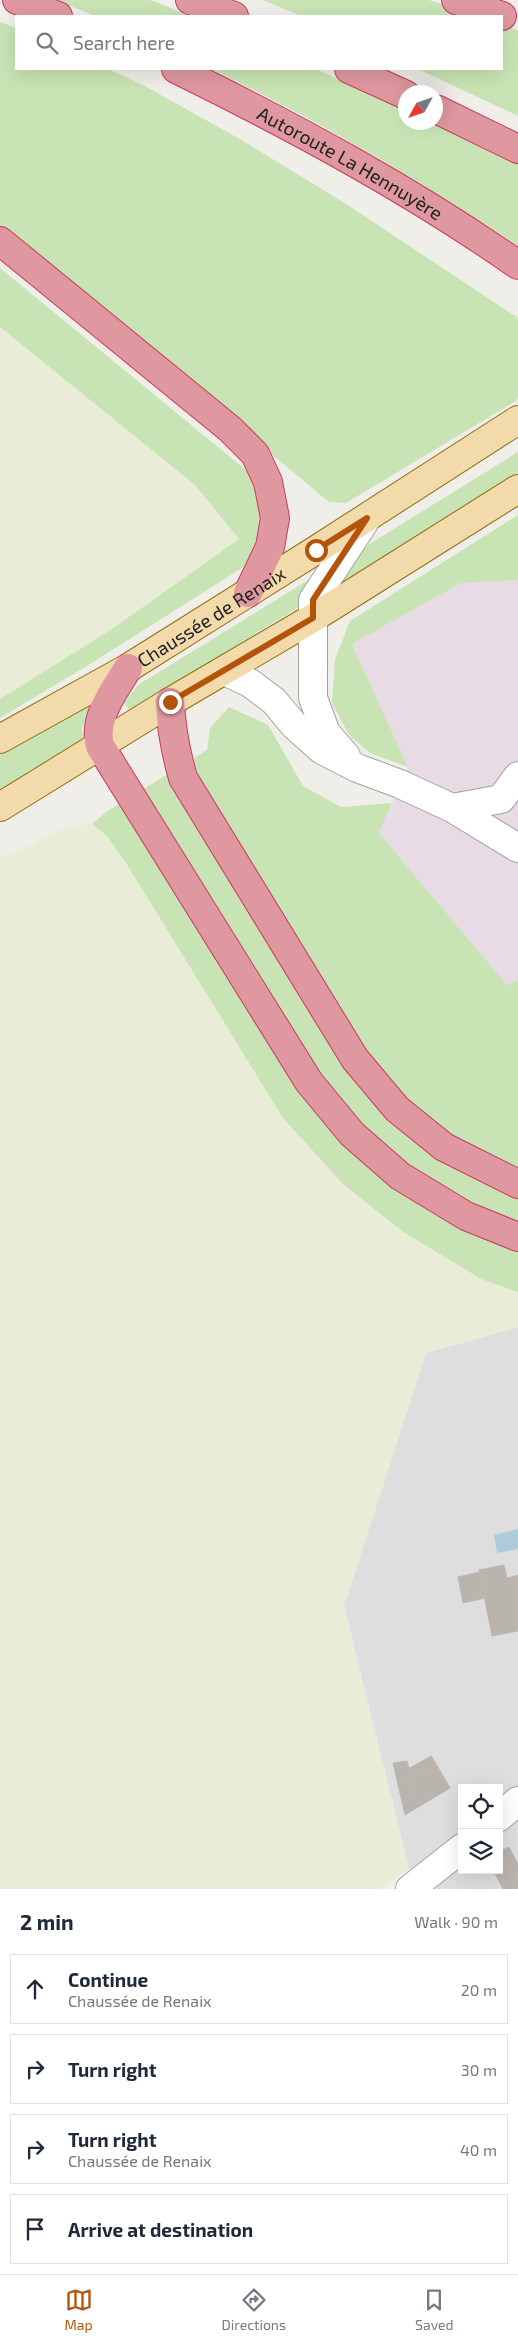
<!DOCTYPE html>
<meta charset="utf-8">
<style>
body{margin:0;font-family:"Exo 2",sans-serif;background:#f6f6f7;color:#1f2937}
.controls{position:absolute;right:15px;bottom:15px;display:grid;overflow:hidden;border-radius:0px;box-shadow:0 5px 20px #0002}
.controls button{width:45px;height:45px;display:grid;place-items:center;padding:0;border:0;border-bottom:1px solid #e0e1e3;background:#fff;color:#1f2937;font:25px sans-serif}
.compass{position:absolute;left:398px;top:85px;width:45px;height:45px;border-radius:50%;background:#fff;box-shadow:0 5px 20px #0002;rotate:230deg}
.stop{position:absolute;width:15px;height:15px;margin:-11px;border:4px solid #b45309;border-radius:50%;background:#fff}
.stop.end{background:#b45309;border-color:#fff;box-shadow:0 1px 5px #0008}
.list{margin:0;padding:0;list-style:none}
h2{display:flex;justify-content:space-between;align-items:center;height:65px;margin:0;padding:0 20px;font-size:21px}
h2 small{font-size:16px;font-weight:400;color:#747a83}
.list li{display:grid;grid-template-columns:32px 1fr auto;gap:15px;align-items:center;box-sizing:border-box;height:70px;margin:0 10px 10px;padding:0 10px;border:1px solid #e0e1e3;border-radius:0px}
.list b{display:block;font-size:19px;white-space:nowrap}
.list p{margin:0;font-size:16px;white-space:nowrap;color:#747a83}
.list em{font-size:16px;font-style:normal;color:#747a83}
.icon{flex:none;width:28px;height:28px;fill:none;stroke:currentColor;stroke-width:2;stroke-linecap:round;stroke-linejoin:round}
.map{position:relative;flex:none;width:518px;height:1889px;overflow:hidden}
.search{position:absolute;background:#fff;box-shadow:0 5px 20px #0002;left:15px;right:15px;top:15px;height:55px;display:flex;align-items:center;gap:12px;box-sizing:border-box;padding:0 18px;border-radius:0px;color:#747a83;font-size:19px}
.sheet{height:385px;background:#fff}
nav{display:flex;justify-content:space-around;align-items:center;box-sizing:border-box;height:70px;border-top:1px solid #e0e1e3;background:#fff;font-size:14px;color:#747a83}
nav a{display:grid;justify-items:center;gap:2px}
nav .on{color:#b45309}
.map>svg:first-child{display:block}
</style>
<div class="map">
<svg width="518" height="1889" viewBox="0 0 518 1889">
<rect width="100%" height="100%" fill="#f0eee8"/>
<path fill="#dfdede" d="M518,1327V1790L499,1806V1788H462V1838L412,1880L344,1606L426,1353Z
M518,1813V1889H423L462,1858V1870H499V1828Z"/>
<path fill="#e8dbe5" d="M518,580V980L507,985L379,833L408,767L352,644L461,583Z"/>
<path fill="#e9ecd6" d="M0,327L195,485L239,539L112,629L0,699Z
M92,824L107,836L126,863L283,1118L343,1184L481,1279L518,1292V1327L426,1353L344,1606L409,1869L380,1889H0V859L69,826Z"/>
<path fill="#c8e4b4" d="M56,0H151L190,16H95Z
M263,0H429L477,16H301Z
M0,22L16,28V69H108L141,84L238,138L343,202L518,318V397L516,401L346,503L329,502L0,228Z
M502,25L518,30V116L418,69H502Z
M212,69H316L405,110L406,122L432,123L518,164V246C420,180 318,121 212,69Z
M0,268L252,475L263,510V539L242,568L90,664L0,718V699L112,629L239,539L195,485L0,327Z
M518,452V472L516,474L330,590L345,569L368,545Z
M518,515V580L461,583L352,644L408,767L370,753L349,735L332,703L335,659L350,621Z
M318,574L299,607L130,711L124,703L138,685Z
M112,683L82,727L83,740L0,789V751Z
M229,707L268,725L303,786L341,807L392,803L379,833L507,985L518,980V1292L481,1279L402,1231L343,1184L283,1118L126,863L107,836L92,824L106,812L207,750L210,728Z"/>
<path fill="#adcbd9" d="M518,1529V1549L497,1553L494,1535Z"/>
<path fill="#b9b4ae" stroke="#c0b7ac" d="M504,1565L507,1578L518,1575V1631L492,1636L479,1570Z
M480,1572L485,1598L463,1603L458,1577Z
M431,1756L436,1764L411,1778L408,1769Z
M407,1761L411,1778L406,1780L420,1806L405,1815L393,1763Z
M436,1764L450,1788L420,1806L406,1780Z
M509,1847L518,1864V1889H503L493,1870H499V1852Z"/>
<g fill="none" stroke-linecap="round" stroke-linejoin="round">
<g stroke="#a2a2a2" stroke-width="30">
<path id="minor" d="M224,671L250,683L274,701L294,725L322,750L357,768L400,784L452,808L518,848
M346,756L326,733L313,698V600L367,518
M452,808L501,799L518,776
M499,1817L518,1801
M410,1889L462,1848"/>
</g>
<g stroke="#8e6f0f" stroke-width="30">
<g id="major">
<path id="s1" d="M0,739L128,668L316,550L518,420"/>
<path d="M0,807L170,702L313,618L518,489"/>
</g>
</g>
<g stroke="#ca395f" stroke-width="30">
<g id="highway">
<path d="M17,0L58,16"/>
<path d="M190,0L234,16"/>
<path d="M456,0L502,16"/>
<path id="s2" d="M176,69C294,127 411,190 518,265"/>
<path d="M349,69L406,95"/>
<path d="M436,109L518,149"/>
<path d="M0,241L230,429L255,454L268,482L275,518L270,547L248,593"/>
<path d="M128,668C114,691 93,717 100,746L309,1082L352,1134L400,1176L466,1216L518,1237"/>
<path d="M170,702C171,729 176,753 183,778L355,1059L397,1109L444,1147L518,1184"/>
</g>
</g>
<use href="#minor" stroke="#fff" stroke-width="28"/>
<use href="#major" stroke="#f3daaa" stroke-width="28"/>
<use href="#highway" stroke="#df989f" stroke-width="28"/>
</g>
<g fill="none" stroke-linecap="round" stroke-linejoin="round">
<path stroke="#b45309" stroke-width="6" d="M170,702L313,618V600L367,518L316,550"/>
</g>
<g text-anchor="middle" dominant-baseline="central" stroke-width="4.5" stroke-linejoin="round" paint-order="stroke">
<g font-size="19" fill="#212121" stroke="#fff">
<text stroke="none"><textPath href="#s2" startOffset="198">Autoroute La Hennuyère</textPath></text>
<text stroke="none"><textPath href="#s1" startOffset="244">Chaussée de Renaix</textPath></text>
</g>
</g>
</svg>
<div class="controls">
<button><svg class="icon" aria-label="locate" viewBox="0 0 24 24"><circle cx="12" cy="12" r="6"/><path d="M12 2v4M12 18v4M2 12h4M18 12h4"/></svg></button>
<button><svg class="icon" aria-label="layers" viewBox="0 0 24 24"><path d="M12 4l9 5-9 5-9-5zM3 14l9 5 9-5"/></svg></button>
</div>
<svg class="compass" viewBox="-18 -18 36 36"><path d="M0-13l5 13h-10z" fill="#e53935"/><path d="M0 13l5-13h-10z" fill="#747a83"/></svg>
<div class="stop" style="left:316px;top:550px"></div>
<div class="stop end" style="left:170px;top:702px"></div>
<div class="search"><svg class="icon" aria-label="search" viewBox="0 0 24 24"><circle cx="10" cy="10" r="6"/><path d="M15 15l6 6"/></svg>Search here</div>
</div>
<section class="sheet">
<h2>2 min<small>Walk · 90 m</small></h2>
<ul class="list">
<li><svg class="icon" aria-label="ahead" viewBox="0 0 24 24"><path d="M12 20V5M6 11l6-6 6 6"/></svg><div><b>Continue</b><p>Chaussée de Renaix</p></div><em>20 m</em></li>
<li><svg class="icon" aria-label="right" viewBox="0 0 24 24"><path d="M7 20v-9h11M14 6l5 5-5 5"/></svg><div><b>Turn right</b></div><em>30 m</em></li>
<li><svg class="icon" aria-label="right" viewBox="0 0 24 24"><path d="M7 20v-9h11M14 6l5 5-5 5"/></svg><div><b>Turn right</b><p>Chaussée de Renaix</p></div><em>40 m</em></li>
<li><svg class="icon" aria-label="arrive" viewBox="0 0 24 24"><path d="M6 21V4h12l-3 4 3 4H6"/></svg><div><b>Arrive at destination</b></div></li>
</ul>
</section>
<nav>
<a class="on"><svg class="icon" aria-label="map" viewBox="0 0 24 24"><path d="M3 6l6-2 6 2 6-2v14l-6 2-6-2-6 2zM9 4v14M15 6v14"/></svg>Map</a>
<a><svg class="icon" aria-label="directions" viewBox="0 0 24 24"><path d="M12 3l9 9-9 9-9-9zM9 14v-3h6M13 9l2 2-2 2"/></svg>Directions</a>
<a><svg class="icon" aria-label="saved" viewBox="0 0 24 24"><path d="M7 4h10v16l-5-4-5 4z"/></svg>Saved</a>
</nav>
